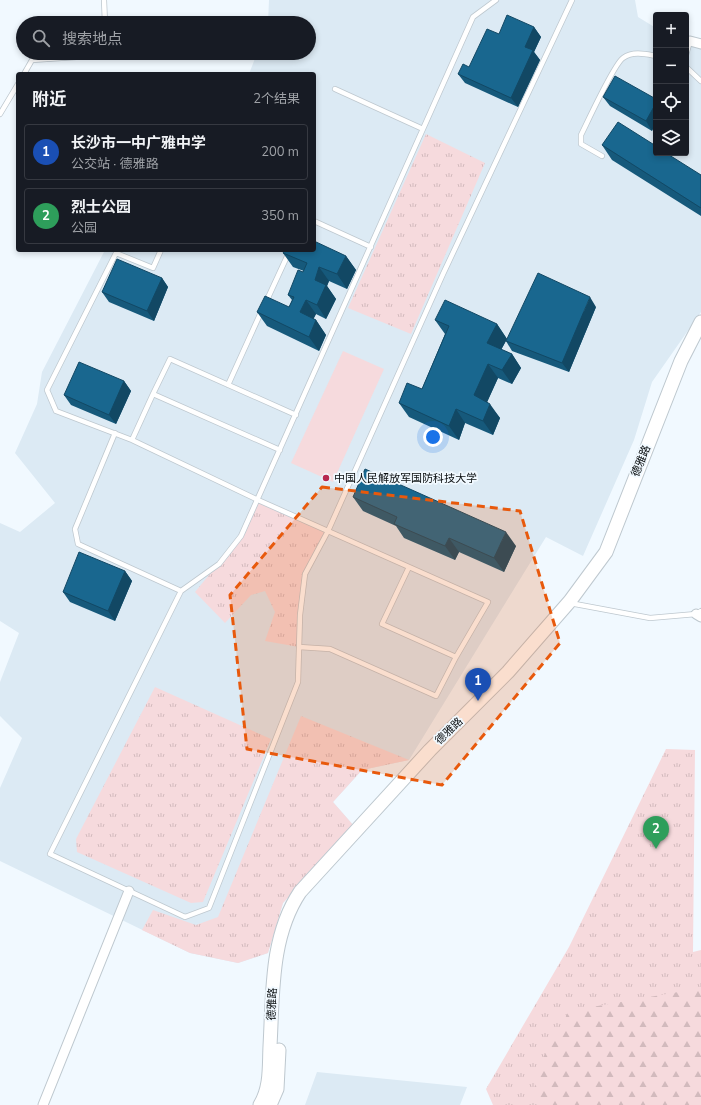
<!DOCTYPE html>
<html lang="zh">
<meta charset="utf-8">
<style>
body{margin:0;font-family:"Nunito Sans","Noto Sans SC",sans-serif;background:#242831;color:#f1f3f6}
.controls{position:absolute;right:12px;top:12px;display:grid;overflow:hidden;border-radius:4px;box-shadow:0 2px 6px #0003}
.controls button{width:36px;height:36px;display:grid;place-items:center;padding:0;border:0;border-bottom:1px solid #363941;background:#171b24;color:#f1f3f6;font:20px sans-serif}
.you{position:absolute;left:433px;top:437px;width:14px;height:14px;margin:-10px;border:3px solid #fff;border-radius:50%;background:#1a73e8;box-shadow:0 0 0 6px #1a73e833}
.badge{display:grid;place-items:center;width:26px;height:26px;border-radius:50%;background:#b45309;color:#fff;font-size:13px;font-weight:700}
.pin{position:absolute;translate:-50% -33px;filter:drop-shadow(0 1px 2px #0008)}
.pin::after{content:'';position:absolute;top:21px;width:14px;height:12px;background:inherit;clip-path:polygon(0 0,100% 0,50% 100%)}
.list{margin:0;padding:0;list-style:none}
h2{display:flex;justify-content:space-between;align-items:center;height:52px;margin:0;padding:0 16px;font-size:17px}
h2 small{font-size:13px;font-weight:400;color:#9ea1a6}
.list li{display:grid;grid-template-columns:26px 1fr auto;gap:12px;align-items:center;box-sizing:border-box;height:56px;margin:0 8px 8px;padding:0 8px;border:1px solid #363941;border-radius:4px}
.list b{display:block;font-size:15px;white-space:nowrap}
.list p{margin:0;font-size:13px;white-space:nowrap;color:#9ea1a6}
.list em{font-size:13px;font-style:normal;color:#9ea1a6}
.icon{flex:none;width:22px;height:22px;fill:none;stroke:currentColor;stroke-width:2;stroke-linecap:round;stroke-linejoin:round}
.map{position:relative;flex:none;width:701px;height:1105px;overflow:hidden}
.search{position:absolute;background:#171b24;box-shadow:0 2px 6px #0003;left:16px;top:16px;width:300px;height:44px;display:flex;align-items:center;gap:10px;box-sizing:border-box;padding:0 14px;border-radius:22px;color:#9ea1a6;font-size:15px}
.panel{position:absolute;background:#171b24;box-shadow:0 2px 6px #0003;left:16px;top:72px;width:300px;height:180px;border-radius:4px}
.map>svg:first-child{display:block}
</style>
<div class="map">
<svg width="701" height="1105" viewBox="0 0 701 1105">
<defs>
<pattern id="grass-tufts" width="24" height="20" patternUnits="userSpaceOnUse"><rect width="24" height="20" fill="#f6dadd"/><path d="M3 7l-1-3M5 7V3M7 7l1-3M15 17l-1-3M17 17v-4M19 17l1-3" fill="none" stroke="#d2babd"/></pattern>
<pattern id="forest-firs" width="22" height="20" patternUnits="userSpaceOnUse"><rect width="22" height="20" fill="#f6dadd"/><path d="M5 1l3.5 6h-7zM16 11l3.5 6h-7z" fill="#d2babd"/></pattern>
</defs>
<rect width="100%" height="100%" fill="#f1f9ff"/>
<path fill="#dceaf4" d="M269,0H635L638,17L656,28V153H686V43L701,47V312L652,382L634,440L583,556L546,537L409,760L362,770L333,802L354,826L283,903L268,953L238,963L190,953L0,861V788L22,738L0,716V682L19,633L0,621V523L20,532L55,503L15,453L37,404L42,372L105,250H314V74H249L257,53H309V23H268Z
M317,1072L467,1087L460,1105H305Z"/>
<path fill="url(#grass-tufts)" d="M426,134L485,163L411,334L348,308Z
M258,500L328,531L305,574L299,647L265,641L275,612L265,591L251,595L225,623L195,592L241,536Z
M155,687L271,739L203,902L191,903L77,852L76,839Z
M301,716L409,760L362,770L333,802L354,826L283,903L268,953L238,963L190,953L142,930L153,910L196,925L218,917Z
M666,749L695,750L693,952L701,950V1105H493L486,1089L569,947Z"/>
<path fill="url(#forest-firs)" d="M701,988V1105H537L534,1074L569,1011Z"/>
<path fill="#f6dadd" d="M343,351L384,369L333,482L291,463Z"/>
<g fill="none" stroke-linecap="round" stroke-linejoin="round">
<g stroke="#bec8cf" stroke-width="6">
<path id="lane" d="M104,0L105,23
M686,55L690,41
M686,67L701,81
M24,74L32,60L106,55L105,53
M335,89L423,129
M0,114L18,84
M602,156L581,144V135C588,121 614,64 623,58C633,51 645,54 656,56
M314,221L371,247
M161,250L153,268L116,253L47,390L56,411L132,440L258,500L488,602L456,657L436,696L330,649L299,647
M266,302L290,250
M228,385L262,310
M153,394L170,359L296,415
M115,433L75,529L78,544L181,591L219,564L241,536L473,17L496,0
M132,440L153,394L280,450
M409,567L382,624L456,657
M181,591L50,854L185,917L209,908L298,682L300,615L305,574L328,531L443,274L572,0
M571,602L575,604L650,618L696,614L701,611"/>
</g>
<g stroke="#bec8cf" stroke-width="11">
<path id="street" d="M690,41L701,44
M696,614L701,617
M43,1105L129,891"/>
</g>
<g stroke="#bec8cf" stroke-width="15">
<path id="secondary" d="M260,1105C271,1087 269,1066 270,1046C273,994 270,937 300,892L430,750L508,672L570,601L606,552L681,361L701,322
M270,1105L277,1089L279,1050"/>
</g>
<use href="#lane" stroke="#fff" stroke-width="4.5"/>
<use href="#street" stroke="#fff" stroke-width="9"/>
<use href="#secondary" stroke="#fff" stroke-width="13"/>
</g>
<path fill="#16597b" d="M534,27L541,37L534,52L540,60L518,107L465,83L458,74L469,67L499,34Z
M603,97L656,99L652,131L610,106Z
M602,145L701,175V216L612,160Z
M283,253L346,256L356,270L347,289L329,281L327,286L336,299L326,319L316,314L313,319L316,320L326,335L319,351L267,326L257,312L289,307L292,300L288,295L304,271L293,267Z
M162,278L168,287L154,321L109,302L102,292Z
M596,307L569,372L512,351L506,341Z
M435,320L497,324L507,339L501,350L512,354L521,368L512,384L498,378L487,402L500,418L493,435L465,423L459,440L409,417L399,403L422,389L445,334Z
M124,381L131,391L116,424L71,405L64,395Z
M353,497L516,546L504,572L459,552L455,560L404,538L396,526L363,511Z
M125,571L132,581L115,621L70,602L63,592Z"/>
<path fill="#124864" d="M534,27L541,37L534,52L540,60L518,107L511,98L525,47Z
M656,103V124L652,131L646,121Z
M346,256L356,270L347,289L337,274Z
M319,267L329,281L327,286L336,299L326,319L317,305L315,280Z
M162,278L168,287L154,321L147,311Z
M590,297L596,307L569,372L562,363Z
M306,300L316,314L310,326L300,312Z
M316,320L326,335L319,351L309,337Z
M497,324L507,339L497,357L487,343Z
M512,354L521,368L512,384L502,370Z
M488,364L498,378L484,409L474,395Z
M124,381L131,391L116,424L109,415Z
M490,404L500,418L493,435L483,421Z
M456,409L465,423L459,440L449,426Z
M506,532L516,546L504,572L494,558Z
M449,538L459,552L455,560L445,546Z
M125,571L132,581L115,621L108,611Z"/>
<path fill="#19678f" stroke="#124864" d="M507,15L534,27L525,47L533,50L511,98L458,74L463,64L469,67L487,29L499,34Z
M615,76L656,99V103L646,121L603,97Z
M618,122L656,146V153H666L701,175V208L602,145Z
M314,241L346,256L337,274L319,267L315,280L326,285L317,305L306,300L300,312L316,320L309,337L257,312L265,296L289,307L294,297L288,295L298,270L303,272L307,263L283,253L285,250H314Z
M117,259L162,278L147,311L102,292Z
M538,273L590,297L562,363L506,341Z
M445,300L497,324L487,343L512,354L502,370L488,364L474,395L490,404L483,421L456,409L449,426L399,403L407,383L422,389L449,326L435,320Z
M79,362L124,381L109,415L64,395Z
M365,469L506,532L494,558L449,538L445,546L394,524L397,517L353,497Z
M79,552L125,571L108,611L63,592Z"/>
<path fill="#e8590c" fill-opacity="0.2" stroke="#e8590c" stroke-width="3" stroke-dasharray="8 5" stroke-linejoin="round" d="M322,487L520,511L560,643L442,785L247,749L230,595Z"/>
<circle fill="#b7274f" stroke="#f1f9ff" stroke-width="1.5" cx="326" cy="478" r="4"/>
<g text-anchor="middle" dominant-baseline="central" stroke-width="3.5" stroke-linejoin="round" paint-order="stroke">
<g font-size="11" fill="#0b0f11" stroke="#f1f9ff">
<text transform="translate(641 461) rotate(-68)">德雅路</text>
<text transform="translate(449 731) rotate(-44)">德雅路</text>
<text transform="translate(272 1004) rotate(-87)">德雅路</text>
</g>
<g font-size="11" fill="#0b0f11" stroke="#f1f9ff" text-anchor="start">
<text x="334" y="478">中国人民解放军国防科技大学</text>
</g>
</g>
</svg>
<div class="controls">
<button>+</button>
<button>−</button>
<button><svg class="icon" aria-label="locate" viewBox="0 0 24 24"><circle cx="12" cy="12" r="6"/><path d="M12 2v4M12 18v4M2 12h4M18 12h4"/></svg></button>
<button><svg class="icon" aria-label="layers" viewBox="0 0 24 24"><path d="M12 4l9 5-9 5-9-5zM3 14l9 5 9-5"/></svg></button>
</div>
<div class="you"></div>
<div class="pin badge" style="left:478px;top:701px;background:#1a4fb4">1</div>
<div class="pin badge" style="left:656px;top:849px;background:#2e9e5b">2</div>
<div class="search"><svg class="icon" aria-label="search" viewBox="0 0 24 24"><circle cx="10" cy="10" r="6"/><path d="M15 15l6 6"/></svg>搜索地点</div>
<section class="panel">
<h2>附近<small>2个结果</small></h2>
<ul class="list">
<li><span class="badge" style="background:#1a4fb4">1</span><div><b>长沙市一中广雅中学</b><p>公交站 · 德雅路</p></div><em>200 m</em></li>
<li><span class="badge" style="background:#2e9e5b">2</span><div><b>烈士公园</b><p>公园</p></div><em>350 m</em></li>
</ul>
</section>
</div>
